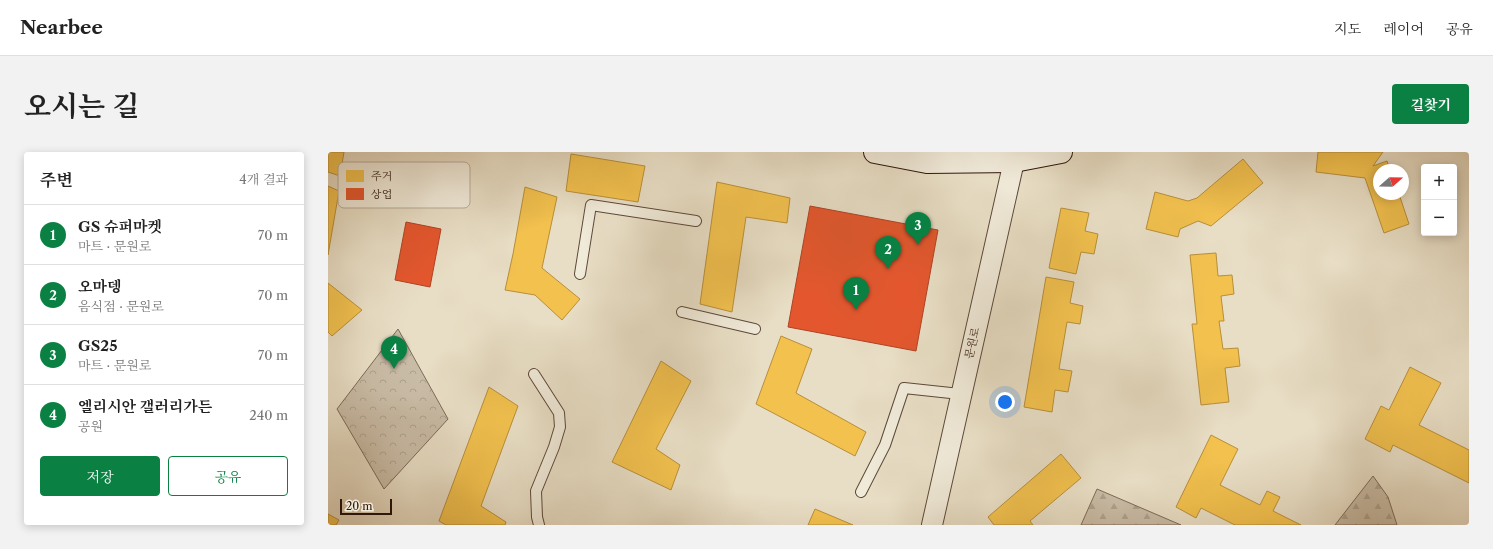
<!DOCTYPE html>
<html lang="ko">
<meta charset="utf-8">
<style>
body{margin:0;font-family:"Libre Caslon Text","Noto Serif KR",serif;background:#f2f2f2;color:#222}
.controls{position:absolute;right:12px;top:12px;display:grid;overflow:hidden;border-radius:4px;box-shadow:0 2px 10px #0003}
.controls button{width:36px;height:36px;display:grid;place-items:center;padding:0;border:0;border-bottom:1px solid #e0e0e0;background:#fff;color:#222;font:20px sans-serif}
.compass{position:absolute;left:1045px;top:12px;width:36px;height:36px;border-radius:50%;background:#fff;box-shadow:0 2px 10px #0003;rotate:70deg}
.scale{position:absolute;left:12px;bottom:10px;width:52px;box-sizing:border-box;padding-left:4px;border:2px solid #2f170c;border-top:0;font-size:11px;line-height:14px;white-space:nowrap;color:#2f170c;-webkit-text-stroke:3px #f0ead9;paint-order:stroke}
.you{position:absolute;left:677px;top:250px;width:14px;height:14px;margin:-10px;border:3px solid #fff;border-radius:50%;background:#1a73e8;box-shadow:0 0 0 6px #1a73e833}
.badge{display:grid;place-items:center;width:26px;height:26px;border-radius:50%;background:#0b8043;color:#fff;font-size:13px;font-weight:700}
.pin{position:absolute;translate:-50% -33px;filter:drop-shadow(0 1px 2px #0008)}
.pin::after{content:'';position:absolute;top:21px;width:14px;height:12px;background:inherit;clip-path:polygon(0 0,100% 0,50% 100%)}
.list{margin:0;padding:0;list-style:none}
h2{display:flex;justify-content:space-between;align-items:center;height:52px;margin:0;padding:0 16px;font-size:17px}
h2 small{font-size:13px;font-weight:400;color:#767676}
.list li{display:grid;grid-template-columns:26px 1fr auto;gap:12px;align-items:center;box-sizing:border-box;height:60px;padding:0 16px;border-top:1px solid #e0e0e0}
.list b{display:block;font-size:15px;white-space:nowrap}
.list p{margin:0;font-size:13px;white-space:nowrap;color:#767676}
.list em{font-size:13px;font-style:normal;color:#767676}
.actions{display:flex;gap:8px;padding:12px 16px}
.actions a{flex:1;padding:9px 0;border:1px solid #0b8043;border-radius:4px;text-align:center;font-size:14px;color:#0b8043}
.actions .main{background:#0b8043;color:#fff}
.map{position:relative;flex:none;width:1141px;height:373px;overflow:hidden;border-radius:4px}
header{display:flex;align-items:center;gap:24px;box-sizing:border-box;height:56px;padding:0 20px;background:#fff;border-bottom:1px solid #e0e0e0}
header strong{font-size:19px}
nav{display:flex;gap:22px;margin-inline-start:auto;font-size:14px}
.intro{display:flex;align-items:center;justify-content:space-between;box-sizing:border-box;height:96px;padding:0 24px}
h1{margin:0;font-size:28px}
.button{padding:10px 18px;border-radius:4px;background:#0b8043;color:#fff;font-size:14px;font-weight:700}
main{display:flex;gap:24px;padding:0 24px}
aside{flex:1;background:#fff;border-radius:4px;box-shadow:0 2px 10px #0003}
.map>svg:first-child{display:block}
</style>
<header>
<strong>Nearbee</strong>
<nav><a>지도</a><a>레이어</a><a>공유</a></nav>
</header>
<div class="intro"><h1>오시는 길</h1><a class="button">길찾기</a></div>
<main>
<aside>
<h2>주변<small>4개 결과</small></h2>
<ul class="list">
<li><span class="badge">1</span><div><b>GS 슈퍼마켓</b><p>마트 · 문원로</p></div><em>70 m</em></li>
<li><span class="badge">2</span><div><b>오마뎅</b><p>음식점 · 문원로</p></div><em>70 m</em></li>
<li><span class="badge">3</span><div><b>GS25</b><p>마트 · 문원로</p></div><em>70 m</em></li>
<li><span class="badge">4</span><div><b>엘리시안 갤러리가든</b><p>공원</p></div><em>240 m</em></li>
</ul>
<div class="actions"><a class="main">저장</a><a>공유</a></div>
</aside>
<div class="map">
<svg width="1141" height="373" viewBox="0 0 1141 373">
<defs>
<pattern id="forest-firs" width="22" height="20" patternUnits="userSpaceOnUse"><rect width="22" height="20" fill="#c9bca6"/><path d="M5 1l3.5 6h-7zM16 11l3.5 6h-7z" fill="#ada18e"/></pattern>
<pattern id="park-crowns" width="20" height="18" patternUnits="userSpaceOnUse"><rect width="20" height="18" fill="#c9bca6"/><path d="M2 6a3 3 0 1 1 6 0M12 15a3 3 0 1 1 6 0" fill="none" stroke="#ada18e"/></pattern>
</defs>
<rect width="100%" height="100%" fill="#e8dec5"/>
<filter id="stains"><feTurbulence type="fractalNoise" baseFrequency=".005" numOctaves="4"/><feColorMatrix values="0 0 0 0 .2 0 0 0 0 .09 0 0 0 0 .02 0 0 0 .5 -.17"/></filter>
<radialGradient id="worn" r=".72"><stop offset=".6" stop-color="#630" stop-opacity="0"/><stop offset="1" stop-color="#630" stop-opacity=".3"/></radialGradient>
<path fill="url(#forest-firs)" stroke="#7c6a59" d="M1045,324L1060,345L1069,373H1007Z
M769,337L853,373H753Z"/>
<path fill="url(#park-crowns)" stroke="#7c6a59" d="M70,177L120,267L56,337L9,257Z"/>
<path fill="#f2c14e" stroke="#b88e3a" d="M0,0H16L12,24L0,20Z
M990,0H1055L1045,14L1059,9L1062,18H1051V42H1071L1081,72L1056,81L1037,26L988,20Z
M243,2L317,14L310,50L238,39Z
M915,7L935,31L883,74L870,69L852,77L850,85L818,77L827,40L860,49L869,46Z
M389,30L462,46L459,71L418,65L404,160L372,152Z
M0,34L11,39L0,103Z
M197,35L229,45L214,116L252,147L234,168L207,143L177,138L185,102Z
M733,56L761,61L757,79L770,82L766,102L753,100L748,122L721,116Z
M888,101L890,124L904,123L906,142L893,144L896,169H891L895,197L910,196L912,214L897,216L901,250L873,253L864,172H869L862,103Z
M718,125L746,130L742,151L755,154L752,172L739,170L731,217L744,219L740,240L727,238L724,260L696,255Z
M0,131L34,158L4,184L0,180Z
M453,184L484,197L468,241L538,280L527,304L428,252Z
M333,209L363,229L328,297L352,313L343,338L284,310Z
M1082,215L1113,231L1091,273L1141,298V331L1065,293L1062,300L1037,287L1053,254L1061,258Z
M161,235L190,254L153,354L178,370L177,373H118L111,369Z
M883,283L910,297L892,333L932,353L939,339L952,345L945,359L973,373H907L873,356L868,366L848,355Z
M733,302L753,326L702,369L705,373H666L660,365Z
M487,357L525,373H480Z
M0,362L11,368L8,373H0Z"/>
<path fill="#e4572e" stroke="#ae4424" d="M482,54L610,78L588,199L460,175Z
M78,70L113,77L102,135L67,128Z"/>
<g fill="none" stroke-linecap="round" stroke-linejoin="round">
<g stroke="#5d493a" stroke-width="12">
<path id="lane" d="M252,122L263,53L368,69
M354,160L427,177
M206,222L231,261L232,275L226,295L208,339L209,365L211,373
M533,340L557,293L576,236L632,242"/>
</g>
<g stroke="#5d493a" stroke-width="22">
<path id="street" d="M604,373L686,9"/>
</g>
<g stroke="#2f170c" stroke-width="24">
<path id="secondary" d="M547,0L599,10L686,9L733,0"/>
</g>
<use href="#lane" stroke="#f0ead9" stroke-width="10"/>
<use href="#street" stroke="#f0ead9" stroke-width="20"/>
<use href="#secondary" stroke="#f0ead9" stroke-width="22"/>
</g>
<g text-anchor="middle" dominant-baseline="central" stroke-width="4" stroke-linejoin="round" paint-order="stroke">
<g font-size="11" fill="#2f170c" stroke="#f0ead9">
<text transform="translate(644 191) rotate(-77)">문원로</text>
</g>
</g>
<rect x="10" y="10" width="132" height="46" rx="6" fill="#f0ead9" stroke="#b6ab9c" stroke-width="1"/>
<rect x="18" y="18" width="18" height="12" fill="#f2c14e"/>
<rect x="18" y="36" width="18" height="12" fill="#e4572e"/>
<g font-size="11" fill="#2f170c">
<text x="43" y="28">주거</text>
<text x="43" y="46">상업</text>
</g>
<rect width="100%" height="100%" filter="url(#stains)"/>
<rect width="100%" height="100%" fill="url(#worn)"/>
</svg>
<div class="controls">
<button>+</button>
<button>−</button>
</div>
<svg class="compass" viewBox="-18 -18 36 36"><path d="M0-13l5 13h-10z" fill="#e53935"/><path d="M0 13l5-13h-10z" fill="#767676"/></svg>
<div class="scale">20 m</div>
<div class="you"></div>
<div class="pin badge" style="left:528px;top:158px">1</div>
<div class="pin badge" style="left:560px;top:117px">2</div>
<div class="pin badge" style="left:590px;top:93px">3</div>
<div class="pin badge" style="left:66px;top:217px">4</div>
</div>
</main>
